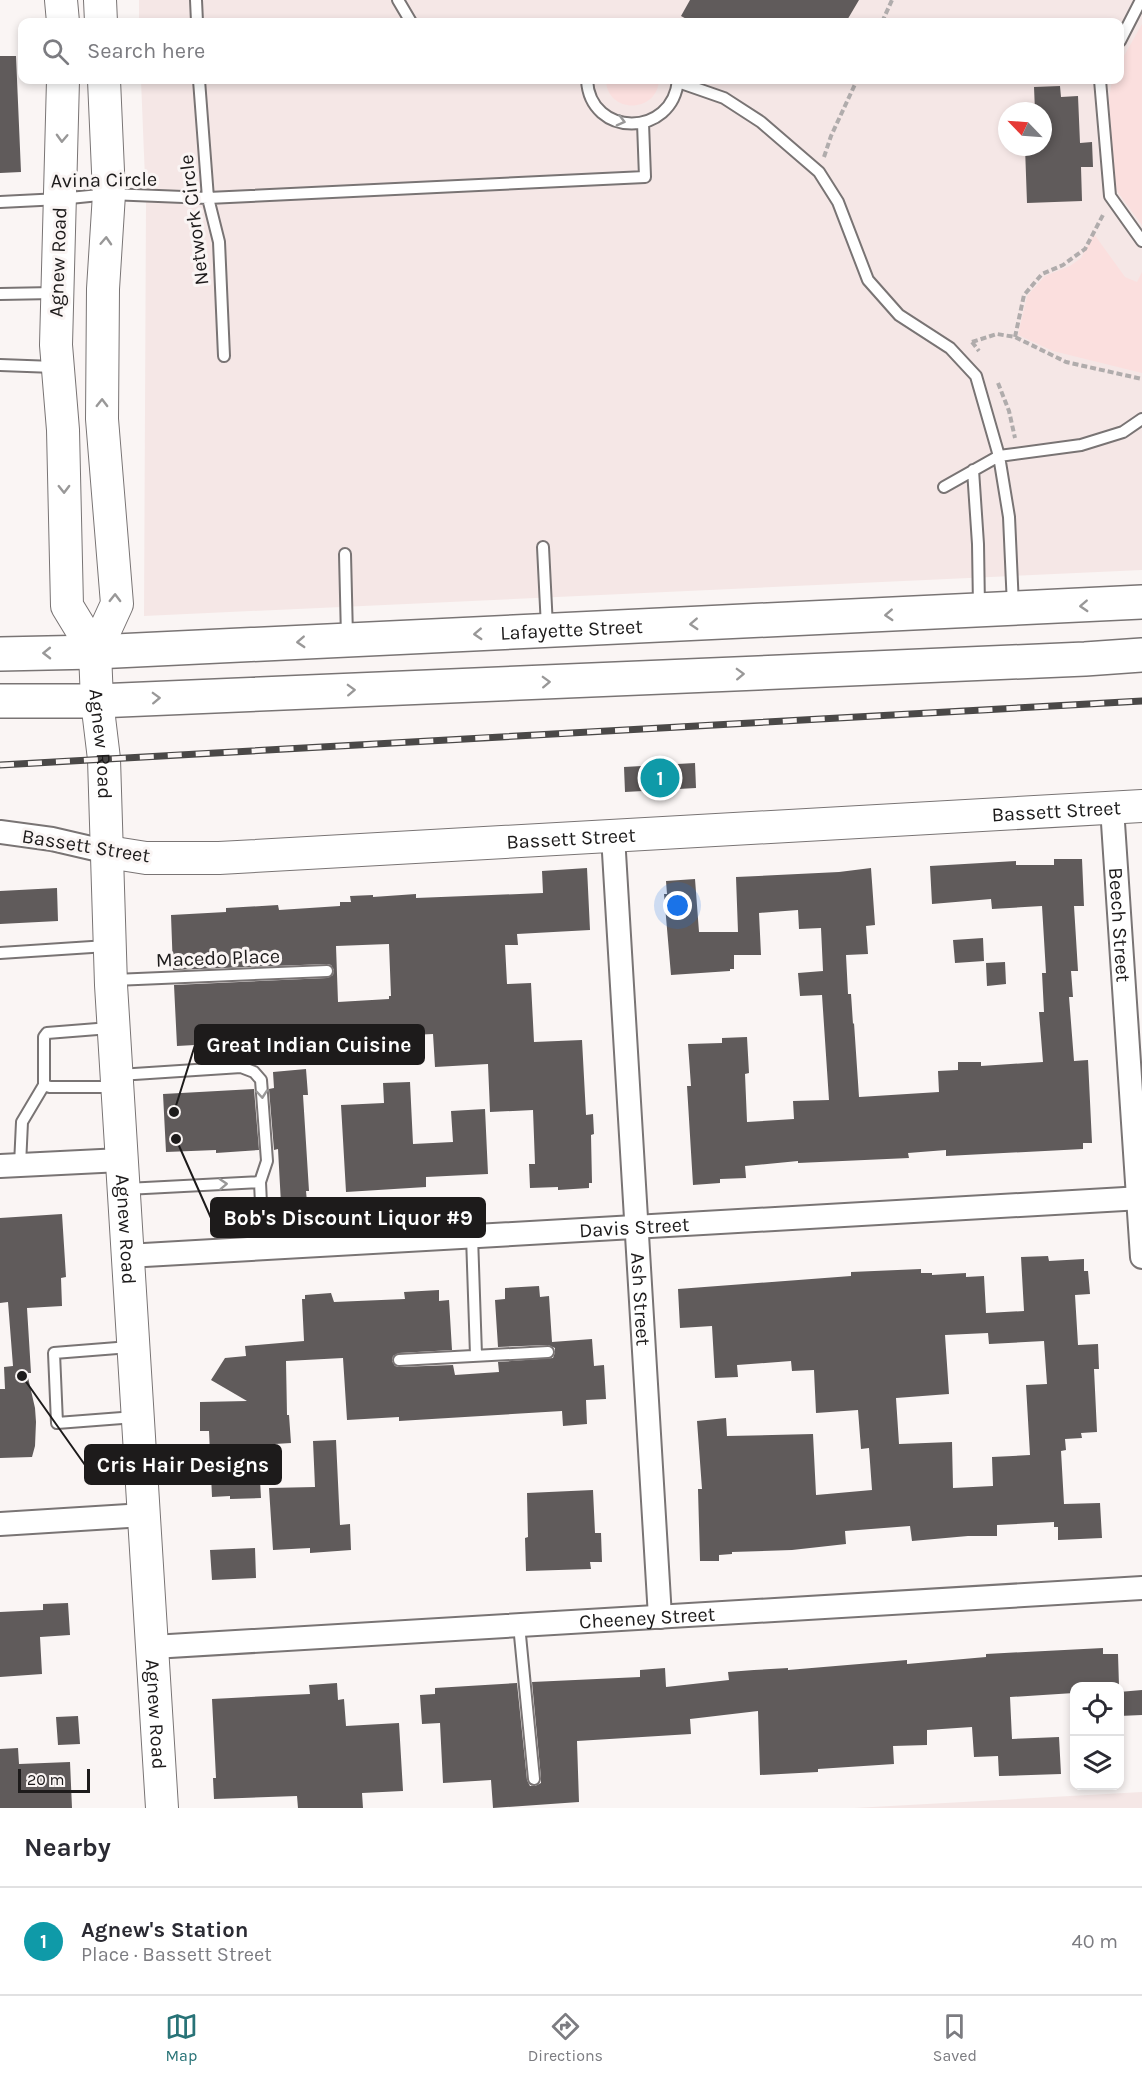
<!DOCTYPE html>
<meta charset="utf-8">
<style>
body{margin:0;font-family:Karla,sans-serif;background:#f7f7f7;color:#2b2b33}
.controls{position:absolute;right:18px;bottom:18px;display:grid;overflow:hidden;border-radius:12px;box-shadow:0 3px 9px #0003}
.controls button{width:54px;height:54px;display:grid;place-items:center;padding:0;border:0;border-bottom:2px solid #e1e1e2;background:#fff;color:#2b2b33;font:30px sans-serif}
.compass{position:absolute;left:998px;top:102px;width:54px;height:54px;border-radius:50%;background:#fff;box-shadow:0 3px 9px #0003;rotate:295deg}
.scale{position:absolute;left:18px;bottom:15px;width:72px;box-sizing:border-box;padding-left:6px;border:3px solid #1d1b1b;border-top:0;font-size:16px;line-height:21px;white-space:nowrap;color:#1d1b1b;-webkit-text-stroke:4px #faf5f4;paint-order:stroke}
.you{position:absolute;left:678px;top:906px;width:21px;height:21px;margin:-15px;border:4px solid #fff;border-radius:50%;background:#1a73e8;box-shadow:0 0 0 9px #1a73e833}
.badge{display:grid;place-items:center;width:39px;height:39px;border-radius:50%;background:#287377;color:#fff;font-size:20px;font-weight:700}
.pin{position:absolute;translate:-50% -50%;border:3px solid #fff;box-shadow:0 2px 6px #0006}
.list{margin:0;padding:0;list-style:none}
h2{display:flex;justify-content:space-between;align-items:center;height:78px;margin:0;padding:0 24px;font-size:26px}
h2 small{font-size:20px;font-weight:400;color:#7c7c81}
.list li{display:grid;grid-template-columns:39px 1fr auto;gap:18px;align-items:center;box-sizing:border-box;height:108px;padding:0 24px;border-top:2px solid #e1e1e2}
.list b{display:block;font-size:22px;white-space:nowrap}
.list p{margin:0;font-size:20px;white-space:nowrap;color:#7c7c81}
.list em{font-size:20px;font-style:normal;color:#7c7c81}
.icon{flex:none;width:33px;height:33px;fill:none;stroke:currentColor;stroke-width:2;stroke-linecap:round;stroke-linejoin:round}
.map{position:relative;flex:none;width:1142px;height:1808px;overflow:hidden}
.search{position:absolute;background:#fff;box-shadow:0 3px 9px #0003;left:18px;right:18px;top:18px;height:66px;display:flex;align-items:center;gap:15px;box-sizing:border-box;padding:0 21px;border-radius:12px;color:#7c7c81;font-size:22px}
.sheet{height:186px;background:#fff}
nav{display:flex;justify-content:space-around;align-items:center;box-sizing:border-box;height:84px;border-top:2px solid #e1e1e2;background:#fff;font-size:16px;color:#7c7c81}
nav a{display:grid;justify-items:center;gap:3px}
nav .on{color:#287377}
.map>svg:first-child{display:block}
</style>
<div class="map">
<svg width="1142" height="1808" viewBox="0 0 1142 1808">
<rect width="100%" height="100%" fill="#faf5f4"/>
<path fill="#f5e7e6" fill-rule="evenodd" d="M139,0H1142V570L144,616L146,204L141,80H1120V22H139ZM1007,111H1043V147H1007Z
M1142,1792V1808H854Z"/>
<path fill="#fbdfde" d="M1142,24V225L1119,194L1114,183L1109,99L1112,80H1120V63Z
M606,80H659C657,114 607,114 606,80Z
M1094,234L1125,277L1137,282L1142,272V373L1053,351L1018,335L1027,296L1045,276L1070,266L1081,258Z"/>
<path fill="#605b5b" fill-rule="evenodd" d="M690,0H859L846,22H692L681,16Z
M0,56H16L21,172L0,173Z
M1060,86L1061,97L1078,96L1080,143L1092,142L1093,167H1081L1082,201L1027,203L1025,147H1043V111H1035L1034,87Z
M695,763L696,788L625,792L624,767Z
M1054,859H1082L1084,906H1074L1078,971H1071L1073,997H1069L1074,1061L1088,1060L1092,1143H1083V1149L946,1156V1150L908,1153L909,1158L798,1163V1161L745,1166L746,1178L720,1179V1183L693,1185L687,1086H691L688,1044L722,1043V1038L747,1037L749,1073L745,1074L747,1122L794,1119L793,1101L829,1100L822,995L800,996L798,973L823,971L821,928L799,929L798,910L759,913L761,955H734V969H730V971L671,975L664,894H667L666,881L695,879L699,932H738L736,877L839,872L871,868L875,925L866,926L868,954L846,955L848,994H851L853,1024L854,1023L859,1097L939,1092L938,1071L958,1070V1062H981V1066L1043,1062L1039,1012H1044L1042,973H1046L1042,906L992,909L991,899L932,904L930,866L1016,861V865H1054Z
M587,868L590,930L517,934L518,945H505L507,984L531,983L534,1042L582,1040L586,1115L593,1114L594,1134L591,1135L592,1183H589V1188L558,1190V1187L530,1188L529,1164H535L533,1110L490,1112L488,1064L435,1067L433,1034L390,1036V1025L340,1028V1037L288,1039V1035L230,1038V1043L177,1046L174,985L327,978L333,975L334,970L331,965L327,964L173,970L171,915L226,912V908L278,905L279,910L340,906V902H351L350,896L373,895V897L416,894V898L543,893L542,871ZM389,944L391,996H389V999L338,1002L336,946Z
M57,888L58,921L0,924V891Z
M983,938L984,961L955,963L953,940Z
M1005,962L1006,984L987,986L986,963Z
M306,1069L308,1095H303L309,1191H306L307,1202L281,1204L278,1149L274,1150L269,1089L274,1088L273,1072Z
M410,1082L413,1144L453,1142L451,1111L485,1109L488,1174L426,1177V1187L346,1192L341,1105L384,1103L383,1083Z
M254,1089L259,1150L216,1153V1150L166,1152L163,1094Z
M62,1214L66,1277L61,1278L62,1306L27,1308L31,1373H27L35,1408L36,1422L35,1446L32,1457L0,1458V1389H5L4,1367L13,1366L8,1302L0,1303V1218Z
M1048,1256L1049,1261L1084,1259V1271H1088L1090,1294L1075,1295L1078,1345L1098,1344L1099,1369H1094L1097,1432L1081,1433L1082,1438L1065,1439L1066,1450L1061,1451L1064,1504L1100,1503L1102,1538L1058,1540V1527H1054V1522L997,1525V1536H968L912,1541L910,1526L845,1531L846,1544L792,1550L732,1552V1554L719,1555V1561H700L698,1489H702L697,1421L726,1418L727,1436L813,1434L816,1495L872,1490L869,1448L861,1449L858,1410L816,1413L814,1370L792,1371L791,1361L737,1365L738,1377L715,1378L712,1326L680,1328L678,1289L851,1276V1272L921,1269V1273H932V1275L966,1273V1277L984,1276L986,1313L1024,1311L1021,1257ZM988,1333L989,1344L1044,1341L1047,1384L1026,1385L1030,1455L992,1457L993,1486L953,1488L952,1442L899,1444L896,1398L949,1394L945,1335Z
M539,1286L540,1297L549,1296L552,1342L592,1339L594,1366L604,1365L606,1399L586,1400L587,1424L563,1426L562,1411L399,1421V1417L347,1420L343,1358L286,1361L287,1415H289L291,1443L258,1445L261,1498L230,1499V1496L212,1497L209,1431H200V1402L247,1401L211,1380L225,1358L246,1356L245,1346L304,1341L302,1299H305V1295L331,1293L334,1302L405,1299L404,1292L439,1290V1301L449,1300L452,1350L399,1353L393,1356L392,1361L395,1366L399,1367L453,1365L455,1375L499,1372L498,1362L553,1358L555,1352V1348L548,1345L498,1347L495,1300L505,1299V1288Z
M336,1440L340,1525L350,1524L351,1550L310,1553V1548L273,1550L269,1488L315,1487L313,1441Z
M593,1490L595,1533H601L602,1562H590L591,1569L526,1571L525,1538L528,1537L527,1493Z
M255,1548L256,1578L212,1580L210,1550Z
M68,1603L70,1635L40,1637L42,1674L0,1677V1612L43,1610V1604Z
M1103,1648V1654H1118L1119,1686H1073L1074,1693L1010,1697L1012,1739L1059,1737L1061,1774L999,1776L998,1756L974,1757L972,1727L927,1730V1745L893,1746L894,1764L818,1769V1772L760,1775L758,1711L690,1719L691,1734L577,1741L579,1802L493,1808L491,1780L443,1783L440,1723L422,1724L420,1695L435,1694V1688L517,1683L527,1780L530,1786H535L541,1783V1778L532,1682L640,1677V1670L665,1668L666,1687L729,1680L728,1672L754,1670L788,1668V1670L907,1660V1664L986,1657V1654Z
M337,1683L338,1700L344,1699L346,1726L399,1723L403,1791L362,1793L363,1808H298L297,1796L214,1799L213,1778H216L212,1699L310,1694L309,1685Z
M1142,1690V1715L1119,1716V1692Z
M78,1716L80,1744L58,1745L56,1717Z
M18,1748L19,1764L70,1762L72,1808H0V1749Z"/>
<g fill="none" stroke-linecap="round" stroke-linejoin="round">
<g stroke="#797474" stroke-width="14">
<path id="lane" d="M196,0L197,22
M398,0L411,22
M1120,41L1141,0
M199,80L208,198L219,242L224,356
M587,80C590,138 673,138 678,80
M1100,80L1110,196L1142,241
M678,82L724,98L761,122L819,172L838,202L868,280L899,315L950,348L976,376L999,456L1009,517L1013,606
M0,202L60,199L109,194L208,198L645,177L643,123
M0,294L54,293
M0,365L54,367
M973,470L978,544L979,607
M944,487L999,456L1081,445L1123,432L1142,419
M543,547L547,627
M345,554L347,637
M0,953L107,946
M114,980L327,971
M110,1028L47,1033L44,1037V1085L50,1087H113
M119,1075L241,1067L254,1072L261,1080L267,1161L260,1182
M20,1165L22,1122L44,1085
M126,1189L260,1182L263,1248
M472,1236L476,1355
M130,1347L54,1353L57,1423L135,1417
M399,1360L548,1352
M519,1625L534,1779"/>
</g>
<g stroke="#797474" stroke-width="26">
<g id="street">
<path id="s1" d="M1112,808L1142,1257"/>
<path d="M0,832L52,839L108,852"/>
<path id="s2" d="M613,836L660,1617"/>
<path d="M0,1166L121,1160"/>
<path id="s3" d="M127,1256L1142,1198"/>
<path d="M0,1524L144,1515"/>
<path id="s4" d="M153,1647L1142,1588"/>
</g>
</g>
<g stroke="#797474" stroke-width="34">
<g id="secondary">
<path d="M61,0L63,22"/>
<path d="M100,0L101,22"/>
<path d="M63,80L56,345L63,430L67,606L95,652"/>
<path id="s5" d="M104,80L109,194L103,289L102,419L117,604L95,652L97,701L104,759L111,985L162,1808"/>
<path id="s6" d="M108,852L146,858H219L1142,806"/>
</g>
</g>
<g stroke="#797474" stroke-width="36">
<g id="primary">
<path id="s7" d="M0,654L95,652L1142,602"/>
<path d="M0,701H97L1085,659L1142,655"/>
</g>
</g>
<path stroke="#b0acac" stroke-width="4" stroke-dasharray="6 3" stroke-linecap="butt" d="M882,22L892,0
M824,157L831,136L857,80
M1015,337L1024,295L1042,274L1063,265L1085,249L1104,213
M972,342L979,351
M972,342L997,334L1015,337L1066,362L1142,379
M998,383L1009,411L1015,438"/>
<use href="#lane" stroke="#fff" stroke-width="10"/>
<use href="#street" stroke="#fff" stroke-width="22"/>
<use href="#secondary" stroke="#fff" stroke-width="32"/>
<use href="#primary" stroke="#fff" stroke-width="33"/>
<g stroke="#4a4847" stroke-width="7">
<path id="rail" d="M0,765L1142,701"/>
</g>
<use href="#rail" stroke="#faf5f4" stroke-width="4.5" stroke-dasharray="14" stroke-linecap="butt"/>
</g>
<defs><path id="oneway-chevron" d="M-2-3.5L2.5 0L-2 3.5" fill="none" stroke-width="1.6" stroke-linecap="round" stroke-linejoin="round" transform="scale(1.5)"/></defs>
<g stroke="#999898">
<use href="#oneway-chevron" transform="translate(621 121) rotate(15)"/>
<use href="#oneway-chevron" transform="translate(62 138) rotate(92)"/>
<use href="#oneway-chevron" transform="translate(106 241) rotate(-87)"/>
<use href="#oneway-chevron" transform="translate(102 403) rotate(-89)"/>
<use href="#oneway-chevron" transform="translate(64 489) rotate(89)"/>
<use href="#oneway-chevron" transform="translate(115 598) rotate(-89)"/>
<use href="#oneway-chevron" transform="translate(1084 606) rotate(177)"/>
<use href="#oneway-chevron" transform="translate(889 615) rotate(177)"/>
<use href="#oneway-chevron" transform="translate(694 624) rotate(177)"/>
<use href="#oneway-chevron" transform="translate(478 634) rotate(177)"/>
<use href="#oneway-chevron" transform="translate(301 642) rotate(177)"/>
<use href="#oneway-chevron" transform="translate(47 653) rotate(179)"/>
<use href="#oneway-chevron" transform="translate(740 674) rotate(-2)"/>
<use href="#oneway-chevron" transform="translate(546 682) rotate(-2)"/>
<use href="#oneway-chevron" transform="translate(351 690) rotate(-2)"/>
<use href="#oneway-chevron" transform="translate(156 698) rotate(-2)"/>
<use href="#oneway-chevron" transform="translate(262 1094) rotate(85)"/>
<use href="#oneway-chevron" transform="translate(223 1184) rotate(-3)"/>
</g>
<g text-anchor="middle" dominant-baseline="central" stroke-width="6" stroke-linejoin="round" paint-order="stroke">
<g font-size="20" fill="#1d1b1b" stroke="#faf5f4">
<text transform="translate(104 180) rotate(-1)">Avina Circle</text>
<text transform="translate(194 220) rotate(-97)">Network Circle</text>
<text transform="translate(58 262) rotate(-88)">Agnew Road</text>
<text stroke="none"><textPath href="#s7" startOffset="572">Lafayette Street</textPath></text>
<text stroke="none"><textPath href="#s5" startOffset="670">Agnew Road</textPath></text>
<text stroke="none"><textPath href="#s6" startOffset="950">Bassett Street</textPath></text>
<text stroke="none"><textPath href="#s6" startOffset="464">Bassett Street</textPath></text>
<text transform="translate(86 846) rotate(9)">Bassett Street</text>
<text stroke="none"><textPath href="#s1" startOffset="117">Beech Street</textPath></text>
<text transform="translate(218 958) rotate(-2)">Macedo Place</text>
<text stroke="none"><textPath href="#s3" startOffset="508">Davis Street</textPath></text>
<text stroke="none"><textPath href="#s5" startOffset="1156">Agnew Road</textPath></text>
<text stroke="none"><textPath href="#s2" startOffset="464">Ash Street</textPath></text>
<text stroke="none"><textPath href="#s4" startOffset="495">Cheeney Street</textPath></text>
<text stroke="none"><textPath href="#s5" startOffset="1642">Agnew Road</textPath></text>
</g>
</g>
<path fill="none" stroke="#1d1b1b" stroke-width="2" d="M174 1112L195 1045M176 1139L211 1218M22 1376L85 1465"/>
<g fill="#1d1b1b" stroke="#faf5f4" stroke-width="2">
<circle cx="174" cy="1112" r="6"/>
<circle cx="176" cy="1139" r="6"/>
<circle cx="22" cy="1376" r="6"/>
</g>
<g fill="#1d1b1b" stroke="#1d1b1b" stroke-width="2">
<rect x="195" y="1025" width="229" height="39" rx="6"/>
<rect x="211" y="1198" width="274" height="39" rx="6"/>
<rect x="85" y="1445" width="196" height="39" rx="6"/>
</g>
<g font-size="21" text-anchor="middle" font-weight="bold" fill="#fff">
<text x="309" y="1052">Great Indian Cuisine</text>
<text x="348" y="1225">Bob's Discount Liquor #9</text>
<text x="183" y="1472">Cris Hair Designs</text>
</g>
</svg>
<div class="controls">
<button><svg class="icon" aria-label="locate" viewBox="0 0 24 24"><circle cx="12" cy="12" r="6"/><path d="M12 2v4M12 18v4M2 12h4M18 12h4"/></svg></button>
<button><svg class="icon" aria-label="layers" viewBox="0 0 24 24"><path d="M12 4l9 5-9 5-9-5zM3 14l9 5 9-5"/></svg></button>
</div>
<svg class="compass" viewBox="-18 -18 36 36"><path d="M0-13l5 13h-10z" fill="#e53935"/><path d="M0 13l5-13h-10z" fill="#7c7c81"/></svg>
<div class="scale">20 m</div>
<div class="you"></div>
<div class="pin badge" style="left:660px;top:778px;background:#0f9aa8">1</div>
<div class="search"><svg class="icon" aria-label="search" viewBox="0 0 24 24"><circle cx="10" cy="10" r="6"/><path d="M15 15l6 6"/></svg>Search here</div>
</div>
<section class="sheet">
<h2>Nearby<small></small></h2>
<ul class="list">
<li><span class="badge" style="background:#0f9aa8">1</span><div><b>Agnew's Station</b><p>Place · Bassett Street</p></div><em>40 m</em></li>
</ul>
</section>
<nav>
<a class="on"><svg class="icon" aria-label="map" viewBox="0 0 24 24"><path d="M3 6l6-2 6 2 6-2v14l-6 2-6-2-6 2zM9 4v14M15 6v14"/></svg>Map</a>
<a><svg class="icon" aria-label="directions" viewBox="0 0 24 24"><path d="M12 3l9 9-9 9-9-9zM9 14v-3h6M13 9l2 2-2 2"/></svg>Directions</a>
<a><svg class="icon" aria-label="saved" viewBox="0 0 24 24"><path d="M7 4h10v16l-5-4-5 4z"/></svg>Saved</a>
</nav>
